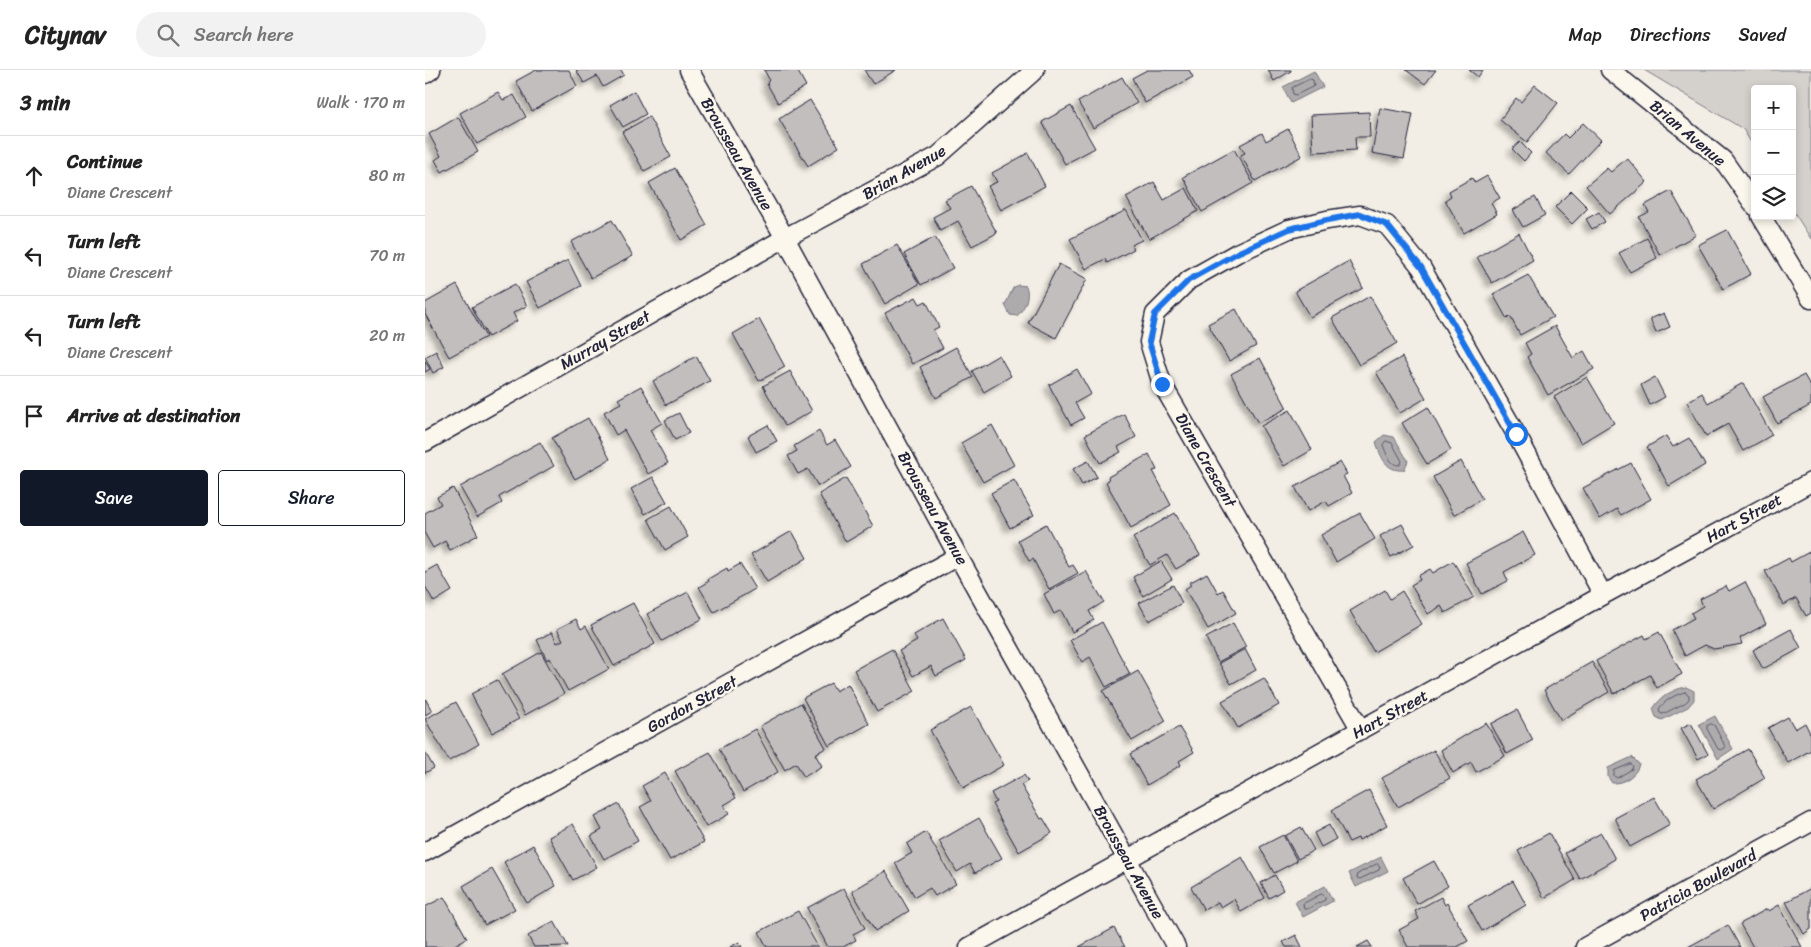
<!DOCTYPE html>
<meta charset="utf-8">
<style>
body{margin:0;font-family:Sriracha,sans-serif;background:#f2f2f2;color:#222}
.controls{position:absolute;right:15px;top:15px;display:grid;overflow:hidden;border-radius:5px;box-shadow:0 2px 8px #0003}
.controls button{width:45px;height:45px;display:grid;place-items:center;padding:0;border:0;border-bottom:1px solid #e0e0e0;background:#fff;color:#222;font:25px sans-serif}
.stop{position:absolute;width:15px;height:15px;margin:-11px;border:4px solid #1a73e8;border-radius:50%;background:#fff}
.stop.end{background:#1a73e8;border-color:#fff;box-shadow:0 1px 5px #0008}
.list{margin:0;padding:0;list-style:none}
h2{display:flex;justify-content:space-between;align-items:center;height:65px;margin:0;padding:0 20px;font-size:21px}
h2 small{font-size:16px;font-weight:400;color:#767676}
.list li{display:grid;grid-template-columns:32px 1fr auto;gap:15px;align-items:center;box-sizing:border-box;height:80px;padding:0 20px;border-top:1px solid #e0e0e0}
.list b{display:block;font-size:19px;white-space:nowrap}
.list p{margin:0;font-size:16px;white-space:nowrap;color:#767676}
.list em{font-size:16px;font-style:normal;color:#767676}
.actions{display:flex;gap:10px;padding:15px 20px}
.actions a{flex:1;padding:11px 0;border:1px solid #111827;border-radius:5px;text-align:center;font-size:18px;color:#111827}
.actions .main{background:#111827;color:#fff}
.icon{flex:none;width:28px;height:28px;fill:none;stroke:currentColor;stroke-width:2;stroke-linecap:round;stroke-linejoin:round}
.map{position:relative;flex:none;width:1386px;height:877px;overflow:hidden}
header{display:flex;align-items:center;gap:30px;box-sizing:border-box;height:70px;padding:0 25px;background:#fff;border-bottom:1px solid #e0e0e0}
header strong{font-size:24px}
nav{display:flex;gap:28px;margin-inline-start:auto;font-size:18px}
.search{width:350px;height:45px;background:#f2f2f2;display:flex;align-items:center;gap:12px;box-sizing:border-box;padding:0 18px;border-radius:28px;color:#767676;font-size:19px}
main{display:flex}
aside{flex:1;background:#fff}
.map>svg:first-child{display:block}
</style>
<header>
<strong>Citynav</strong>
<div class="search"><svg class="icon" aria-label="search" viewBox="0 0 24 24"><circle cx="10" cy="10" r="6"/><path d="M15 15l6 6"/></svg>Search here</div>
<nav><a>Map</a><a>Directions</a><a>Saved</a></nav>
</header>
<main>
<aside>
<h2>3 min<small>Walk · 170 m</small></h2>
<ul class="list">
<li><svg class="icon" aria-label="ahead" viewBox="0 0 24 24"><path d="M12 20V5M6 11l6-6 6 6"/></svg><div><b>Continue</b><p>Diane Crescent</p></div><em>80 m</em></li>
<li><svg class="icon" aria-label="left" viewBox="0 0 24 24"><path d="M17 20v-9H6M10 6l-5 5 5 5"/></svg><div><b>Turn left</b><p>Diane Crescent</p></div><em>70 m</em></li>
<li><svg class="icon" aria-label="left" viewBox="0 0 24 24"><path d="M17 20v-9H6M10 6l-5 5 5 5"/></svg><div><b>Turn left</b><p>Diane Crescent</p></div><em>20 m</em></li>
<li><svg class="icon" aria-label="arrive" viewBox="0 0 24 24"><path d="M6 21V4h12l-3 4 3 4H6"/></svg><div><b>Arrive at destination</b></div></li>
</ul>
<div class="actions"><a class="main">Save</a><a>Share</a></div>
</aside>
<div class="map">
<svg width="1386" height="877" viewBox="0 0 1386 877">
<defs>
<filter id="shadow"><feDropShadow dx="-4.5" dy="4.5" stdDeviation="2.5" flood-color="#0004"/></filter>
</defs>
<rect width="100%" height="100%" fill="#f2eee5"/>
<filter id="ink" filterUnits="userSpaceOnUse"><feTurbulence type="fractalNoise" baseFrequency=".02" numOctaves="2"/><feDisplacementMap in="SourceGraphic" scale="10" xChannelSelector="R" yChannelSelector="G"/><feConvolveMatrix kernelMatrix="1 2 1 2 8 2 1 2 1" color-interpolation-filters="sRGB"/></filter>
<g filter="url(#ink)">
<path fill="#d4d1cc" stroke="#7b7a84" d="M1219,0H1386V169L1367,139V19H1330V79L1318,59Z"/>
<path fill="#aeabad" stroke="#76747f" d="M889,1L898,17L866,33L858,17Z
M593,215L601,216C605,226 600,238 592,246L585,245L580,235L588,218Z
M959,365L969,367L983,391L979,400C961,402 956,387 951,372Z
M1261,617L1269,621V630L1263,637L1237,650L1231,647L1228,639C1235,627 1248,619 1261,617Z
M1290,646L1308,679L1293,689L1274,654Z
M1207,687L1214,694C1212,705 1198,714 1187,713L1183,707V698Z
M956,787L963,801L931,817L924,803Z
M900,816L908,831L878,847L870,832Z"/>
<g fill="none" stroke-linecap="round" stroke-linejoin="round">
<path stroke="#5a5969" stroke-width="1" d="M885,9L888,10L889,16L871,25L868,24L867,18Z
M961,371L967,373L977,391L975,395C965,396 961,383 958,375Z
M1260,622L1264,625V629L1260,633L1238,644L1235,643L1234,639C1239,631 1251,624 1260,622Z
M1286,654L1289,655L1300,676V678L1296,680L1293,679L1282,659V656Z
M1206,694L1208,696L1207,699L1192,708L1189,706V701Z
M952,794L955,796L954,800L935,809L932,808L933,804Z
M897,824L900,827V830L882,839H879L878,834Z"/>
</g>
<path fill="#c2bebe" stroke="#22223b" filter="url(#shadow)" d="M111,0H144L152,16L107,41L91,11Z
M151,0H196L199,5L178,17L172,6L159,13Z
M339,0H372L381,16L353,33L342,14L344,9Z
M439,0H471L448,14Z
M722,0H764L768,7L720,33L707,8Z
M843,0H866V1L849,11Z
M981,0H1011L1000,14Z
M1044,0H1058L1053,7Z
M697,7L712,33L668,58L653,32Z
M1110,15L1133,33L1102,72L1075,50L1091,28L1096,32Z
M209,21L221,44L198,57L185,35Z
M73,22L78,30L89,25L101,47L52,74L35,43Z
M385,30L414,77L383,96L354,49Z
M646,36L670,78L640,94L617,52Z
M955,38L988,44L979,89L947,83Z
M944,42L945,67H930L931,80L888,82L886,45Z
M33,47L53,82L17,102L10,90L16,86L4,64Z
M224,47L246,87L219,101L197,62Z
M1158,53L1176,70L1144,104L1121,83L1139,64L1143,68Z
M863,59L877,86L830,111L816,85L820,83L815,75L837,63L841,71Z
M1095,72L1106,83L1099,91L1087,79Z
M809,79L828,113L777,142L758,107Z
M603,83L620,116L576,140L563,116L572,112L567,103Z
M1202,88L1222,112L1185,144L1161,116L1182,98L1186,102Z
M250,98L282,155L256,170L224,113Z
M1062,106L1075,128L1066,133L1072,144L1039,163L1020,130L1026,126L1024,121L1047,108L1050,113Z
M729,112L739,130L761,118L773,141L724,169L701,127Z
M546,116L572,163L547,176L533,151L515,161L508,147L525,138L520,130Z
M1146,121L1163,138L1147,154L1130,137Z
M1246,121L1271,165L1235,185L1214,147L1224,142L1220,135Z
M1110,127L1120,145L1098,157L1088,140Z
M701,140L717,170L706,175L709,179L682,193L680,189L661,199L645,169Z
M1174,142L1180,152L1167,159L1161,149Z
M187,150L208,186L166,208L146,172Z
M1302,160L1326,204L1298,219L1273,175Z
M1094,163L1108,190L1067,213L1052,187Z
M510,167L528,198L496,215L479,184Z
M1222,168L1232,188L1205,202L1194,183Z
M472,175L494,214L460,234L438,194Z
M143,190L156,216L115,238L101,212Z
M924,191L938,218L885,247L870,221Z
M634,194L662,209L631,268L603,253Z
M1103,205L1128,247L1095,265L1085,246L1082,249L1068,224Z
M90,214L102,236L88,243L92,251L63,267L47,237Z
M32,215L61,267L24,287L0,244V233Z
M945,226L972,273L934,295L907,248Z
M491,227L495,234L501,231L514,257L508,260L518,278L487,294L460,243Z
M811,239L831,276L804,291L783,254Z
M1239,243L1245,257L1231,263L1225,249Z
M334,249L360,297L334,311L308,264Z
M1130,256L1148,288L1159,281L1169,299L1123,325L1102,287L1106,284L1100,273Z
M531,277L548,307L511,328L495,297Z
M11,281L19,297L8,303L0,287Z
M574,285L586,306L559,322L547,301Z
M271,286L285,311L241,335L228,311Z
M977,287L1001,328L975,343L951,302Z
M835,288L862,338L833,353L806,304Z
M0,291L5,299L0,302Z
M652,299L666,324L650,333L659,348L646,355L624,315Z
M365,301L387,341L360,356L338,316Z
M1379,305L1386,317V335L1352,353L1338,327Z
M1162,307L1189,353L1156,373L1129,327Z
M1230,307L1240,327L1225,335L1216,315Z
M1318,313L1347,365L1318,381L1303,354L1281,366L1262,332L1277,323L1283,333Z
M216,316L237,353L225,360L243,393L223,404L199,360L191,365L179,342L196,333L193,329Z
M1003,337L1026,380L1002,394L977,353Z
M865,340L887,380L859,396L836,356Z
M254,343L264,363L250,370L240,350Z
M699,344L711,367L693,377L696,382L675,393L660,365Z
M163,348L185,389L150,409L127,368Z
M343,355L352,371L331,382L323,366Z
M567,355L589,395L558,412L536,373Z
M394,361L402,375L410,370L426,397L393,416L383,399L373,404L363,386L372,381L369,376Z
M1241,366L1248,377L1264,368L1280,395L1244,416L1222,377Z
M115,372L129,396L74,427L77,433L52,447L35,417Z
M724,384L732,400L728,401L746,435L706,458L681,412L684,410L683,407Z
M663,391L672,407L657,415L648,399Z
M1036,391L1057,429L1029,445L1008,407Z
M915,392L922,404L918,406L927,423L904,436L901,431L883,441L870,417Z
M1206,393L1226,429L1196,445L1192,439L1175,449L1158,418Z
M228,407L242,432L220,444L206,419Z
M421,408L448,456L421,472L394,424Z
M589,410L609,445L585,458L566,423Z
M28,418L53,465L25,480L20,471L8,478L0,464V443L16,434L12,427Z
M246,436L263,467L240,480L223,449Z
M750,443L775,485L751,499L742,485L725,495L708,468Z
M935,443L950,469L911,492L896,465Z
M621,454L644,497L648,495L653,503L624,519L608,489L604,491L593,470Z
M977,454L989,475L966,487L955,466Z
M367,461L382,488L342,512L326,485Z
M1098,462L1110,485L1079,502L1083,511L1057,524L1041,493Z
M1386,481V543L1381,546L1371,528L1359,535L1340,501L1364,488L1366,492Z
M736,491L747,509L718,526L708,507Z
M1028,491L1049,527L1020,543L1016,536L1003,544L986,515L995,510L993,506L1005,499L1008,503Z
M315,494L330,519L289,542L274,517L284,511L283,509L302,498L303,501Z
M12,495L27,521L9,532L0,516V502Z
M661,501L679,532L664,541L669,550L647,562L636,540L629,544L619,524Z
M782,503L793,523L798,520L811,543L783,559L760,519L766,515L764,513Z
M1320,512L1341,554L1315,568L1317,574L1289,579L1280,575L1260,586L1247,560L1269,548L1266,543L1278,536L1275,529L1301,516L1304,521Z
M748,515L757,533L724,551L714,533Z
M960,520L965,529L977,521L997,554L949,582L925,541Z
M263,522L277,549L237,571L222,544Z
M208,533L230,574L189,596L166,555Z
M518,548L541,590L511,606L506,596L488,606L474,581L492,571L489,565Z
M151,549L156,559L161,556L184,599L143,621L125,588L122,590L112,570L127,562L132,573L138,570L132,559Z
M677,552L705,604L681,617L665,587L657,592L645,570Z
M808,553L821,577L793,592L781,568Z
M1366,559L1376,578L1338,599L1328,580Z
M1234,562L1257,604L1232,618L1225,605L1189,624L1171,591L1219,565L1221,569Z
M467,579L490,621L452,642L429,600Z
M820,579L831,600L806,614L794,593Z
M116,582L139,624L100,645L77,604Z
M1167,592L1184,622L1136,650L1119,620Z
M713,601L741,651L707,671L678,621Z
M839,608L854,635L813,658L797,631Z
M72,610L94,649L67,663L46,624Z
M406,613L411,621L423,614L444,654L404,676L378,628Z
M0,628L7,641L0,645Z
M31,632L54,674L24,691L0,649Z
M376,633L401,678L390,684L397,696L379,707L371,693L360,700L335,656Z
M546,637L579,695L538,718L505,660Z
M1092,640L1108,670L1082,684L1066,654Z
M1363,647L1370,659L1380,653L1386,665V680L1363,693L1343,658Z
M1061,653L1080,686L1051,702L1046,692L1028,703L1016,680Z
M1266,653L1283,684L1273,689L1256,658Z
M754,657L769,682L754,691L756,695L722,715L705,684Z
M330,659L353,702L318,722L294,679Z
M1323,679L1340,708L1288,739L1271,709Z
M1009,680L1025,708L973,737L957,708Z
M0,682L9,698L0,703Z
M285,682L311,728L299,735L304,744L281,757L250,701Z
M240,703L279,772L245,790L215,737L226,731L217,716Z
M599,705L603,711L596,715L616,749L618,748L627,763L594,782L567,734L571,732L566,723Z
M944,720L962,755L934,770L933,768L924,772L907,740Z
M1229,727L1245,755L1205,777L1190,748Z
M194,734L213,771L179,789L166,766L177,760L170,747Z
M554,748L577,788L550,803L545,794L532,802L514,771Z
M148,754L172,797L148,810L124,767Z
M904,755L911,769L896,777L889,763Z
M876,757L889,780L873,789L860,766Z
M501,762L531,814L510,826L505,818L490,827L470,793L487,783L482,774Z
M1124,763L1150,810L1119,828L1093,781Z
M1176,763L1190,789L1155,809L1140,783Z
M858,765L872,791L849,803L835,777Z
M108,775L131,816L102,833L79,792Z
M817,787L840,828L816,842L809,829L796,837L793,832L779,840L766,817Z
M1009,791L1023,816L992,834L978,808Z
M67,799L90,839L60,855L38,816Z
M461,801L484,841L450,861L427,821Z
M850,805L858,820L844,828L836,813Z
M1088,811L1101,835L1057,861L1043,835Z
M419,818L440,858L428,864L431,870L418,877H403L382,838Z
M1386,818V859L1379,864L1361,832Z
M19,827L42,868L26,877H0V837Z
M1016,827L1020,835L1022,833L1043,871L1032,877H983L974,860L994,849L990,841Z
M1354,835L1377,877H1328L1315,854L1342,839L1344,841Z
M373,841L393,877H342L334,862Z
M129,851L143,876L109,877L103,866Z
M1303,855L1315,877H1263Z
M689,858L700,877H654Z
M871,865L877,877H861L858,872Z
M943,871L947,877H932Z
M314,872L317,877H305Z"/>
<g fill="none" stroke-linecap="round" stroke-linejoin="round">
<g stroke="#22223b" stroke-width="21">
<path id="minor" d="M264,0L360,168L533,486L751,877
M1185,0L1298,90L1330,136
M0,4L6,0
M1336,146L1386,229
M0,372L360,168L513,86L610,0
M936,660L737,314L724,272L730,244L764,210L812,183L864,159L902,150L935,145L962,155L996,197L1091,364L1178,525
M0,782L533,486
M544,877L1178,525L1386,412
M1160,877L1386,752"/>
</g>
<use href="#minor" stroke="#fbf7ec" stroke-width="18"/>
</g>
</g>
<g fill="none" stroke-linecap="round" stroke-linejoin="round" filter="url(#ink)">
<path stroke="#1a73e8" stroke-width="6" d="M737,314L724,272L730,244L764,210L812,183L864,159L902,150L935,144L962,155L996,197L1091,364"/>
</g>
<g text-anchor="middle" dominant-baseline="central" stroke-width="5" stroke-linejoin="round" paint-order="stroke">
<g font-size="16" fill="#22223b" stroke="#fbf7ec">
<text transform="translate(1263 63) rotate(40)">Brian Avenue</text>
<text transform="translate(312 84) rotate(60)">Brousseau Avenue</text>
<text transform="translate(479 102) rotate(-30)">Brian Avenue</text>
<text transform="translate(180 270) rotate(-30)">Murray Street</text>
<text transform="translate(781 390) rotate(60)">Diane Crescent</text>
<text transform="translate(508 438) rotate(61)">Brousseau Avenue</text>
<text transform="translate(1319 448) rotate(-29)">Hart Street</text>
<text transform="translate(267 634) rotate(-29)">Gordon Street</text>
<text transform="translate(965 644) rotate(-29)">Hart Street</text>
<text transform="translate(704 792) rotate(61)">Brousseau Avenue</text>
<text transform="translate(1273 815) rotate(-29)">Patricia Boulevard</text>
</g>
</g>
</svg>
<div class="controls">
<button>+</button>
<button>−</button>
<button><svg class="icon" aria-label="layers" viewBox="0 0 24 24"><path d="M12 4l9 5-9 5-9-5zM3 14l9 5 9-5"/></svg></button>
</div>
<div class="stop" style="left:1091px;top:364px"></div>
<div class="stop end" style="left:737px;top:314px"></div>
</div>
</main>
